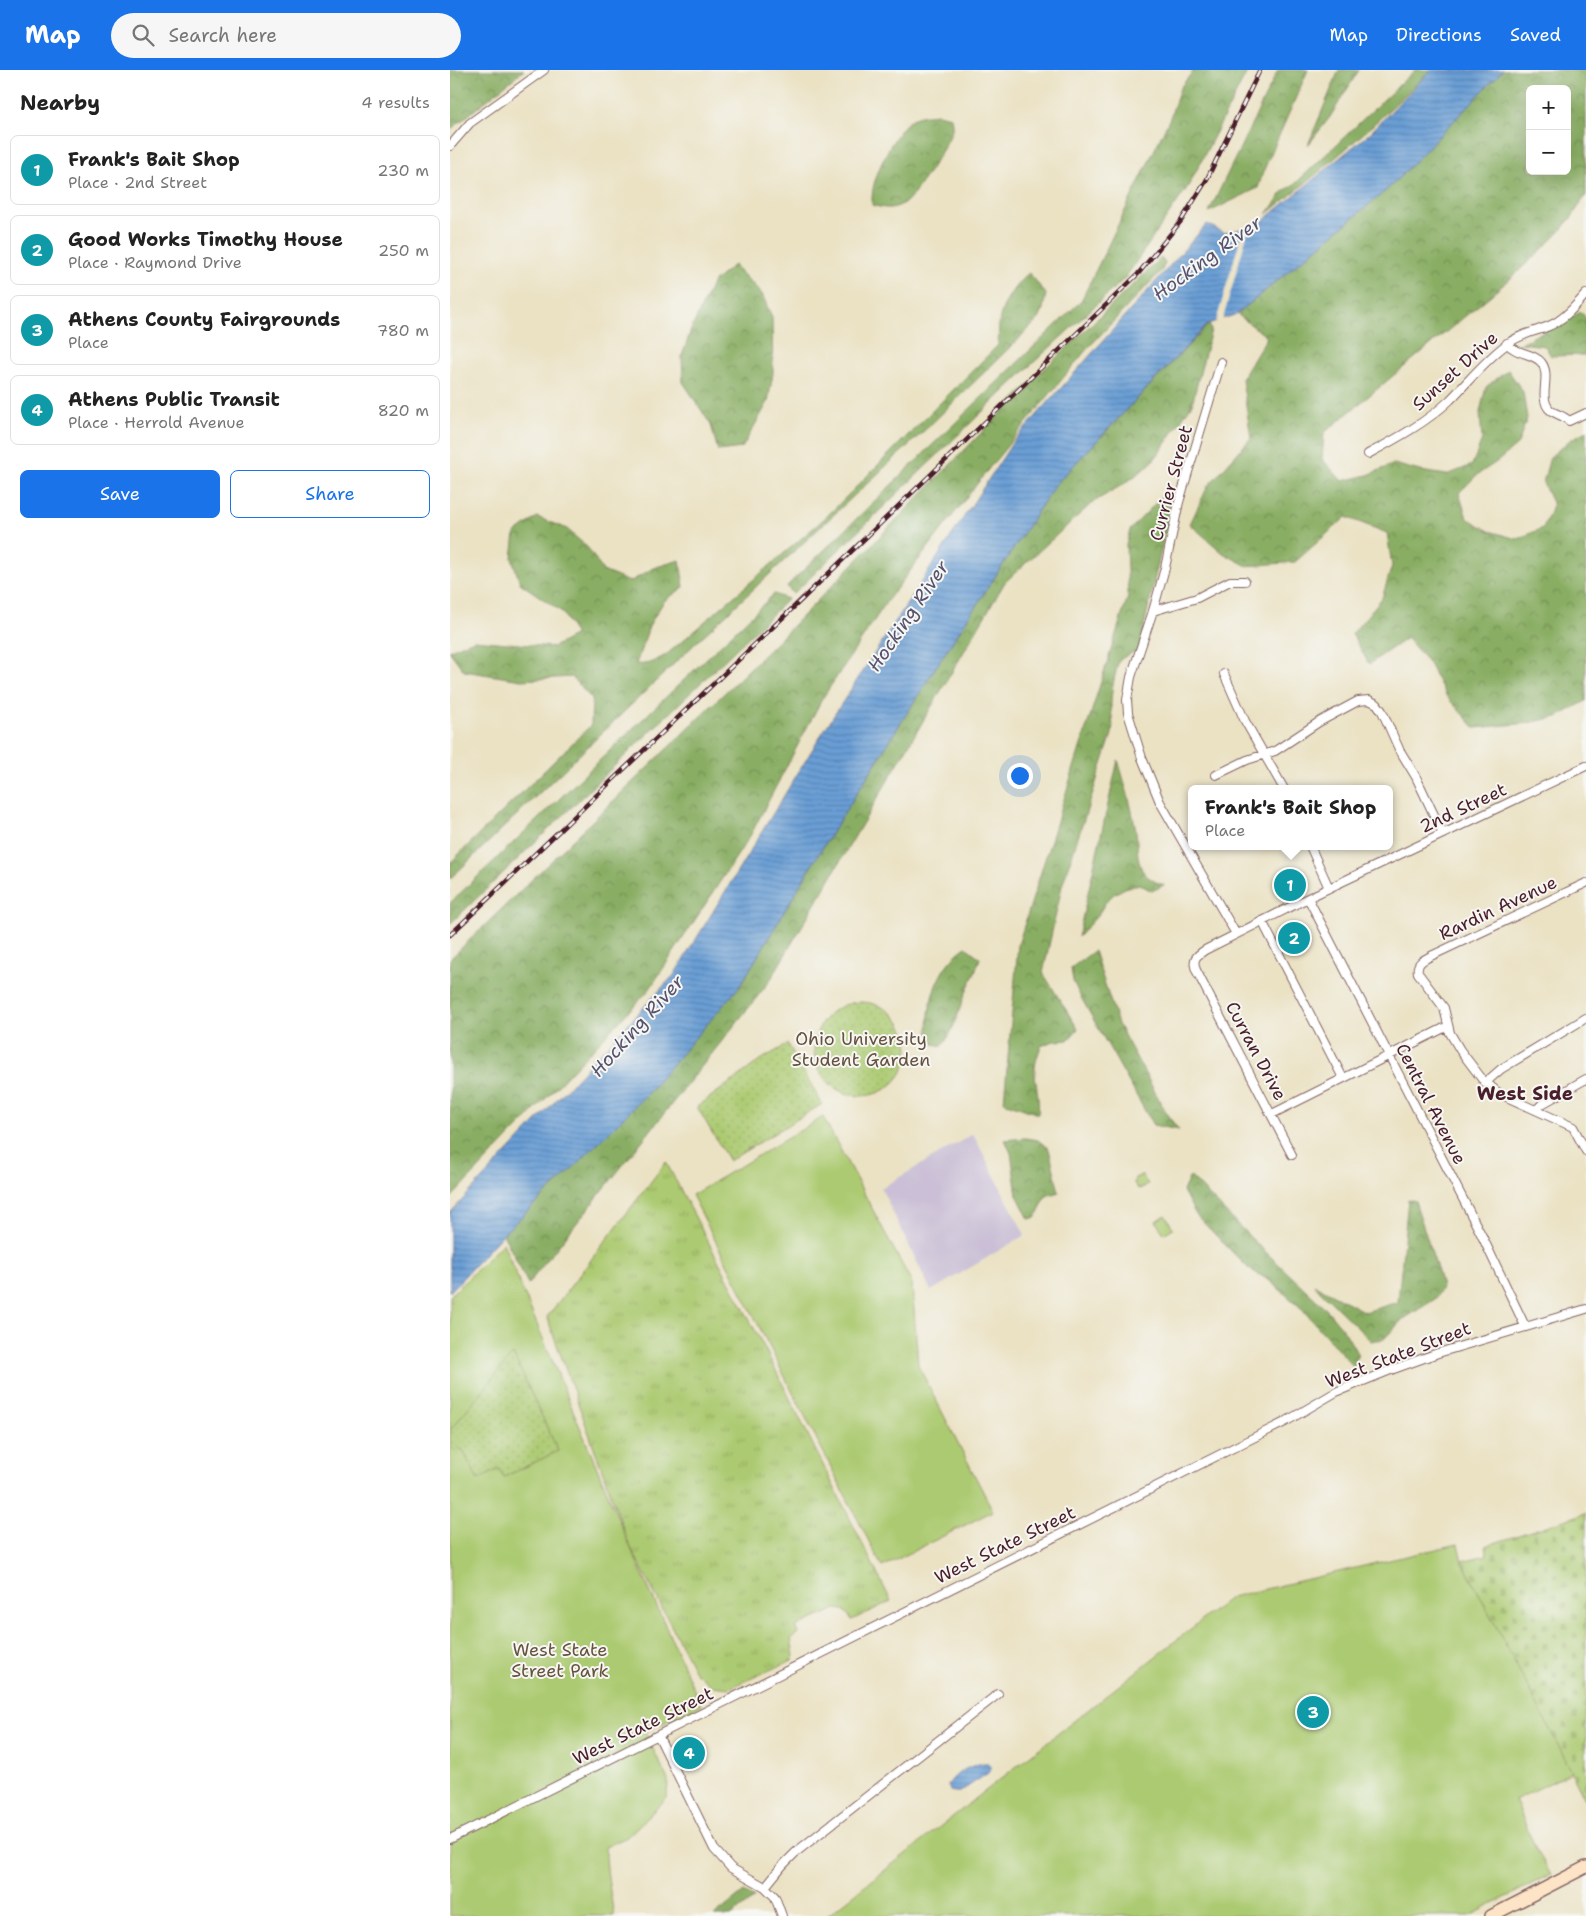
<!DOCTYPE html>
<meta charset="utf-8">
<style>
body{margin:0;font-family:"Shantell Sans",sans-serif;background:#f6f6f6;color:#222}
.controls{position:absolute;right:15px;top:15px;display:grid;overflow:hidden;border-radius:8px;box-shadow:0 5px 20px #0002}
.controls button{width:45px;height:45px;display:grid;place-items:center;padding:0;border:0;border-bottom:1px solid #e0e0e0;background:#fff;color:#222;font:25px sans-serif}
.you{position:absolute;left:569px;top:705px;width:18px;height:18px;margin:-12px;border:4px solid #fff;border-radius:50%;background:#1a73e8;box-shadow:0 0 0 8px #1a73e833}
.badge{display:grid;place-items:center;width:32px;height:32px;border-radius:50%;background:#1a73e8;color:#fff;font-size:16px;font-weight:700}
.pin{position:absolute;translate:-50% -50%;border:2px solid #fff;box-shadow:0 1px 5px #0006}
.popup{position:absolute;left:738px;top:715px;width:205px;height:65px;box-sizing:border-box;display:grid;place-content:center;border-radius:8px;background:#fff;filter:drop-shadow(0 1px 4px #0005);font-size:16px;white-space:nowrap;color:#767676}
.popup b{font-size:19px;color:#222}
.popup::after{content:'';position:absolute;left:50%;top:100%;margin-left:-10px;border:10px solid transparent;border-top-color:#fff}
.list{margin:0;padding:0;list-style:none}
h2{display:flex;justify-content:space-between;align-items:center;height:65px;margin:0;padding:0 20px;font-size:21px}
h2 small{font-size:16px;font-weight:400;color:#767676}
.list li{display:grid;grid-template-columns:32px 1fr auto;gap:15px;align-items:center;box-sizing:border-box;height:70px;margin:0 10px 10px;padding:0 10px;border:1px solid #e0e0e0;border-radius:8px}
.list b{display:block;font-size:19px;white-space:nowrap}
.list p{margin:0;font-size:16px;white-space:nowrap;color:#767676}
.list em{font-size:16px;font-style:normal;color:#767676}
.actions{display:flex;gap:10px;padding:15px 20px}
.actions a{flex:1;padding:11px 0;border:1px solid #1a73e8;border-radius:8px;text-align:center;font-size:18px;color:#1a73e8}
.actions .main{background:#1a73e8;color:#fff}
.icon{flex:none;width:28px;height:28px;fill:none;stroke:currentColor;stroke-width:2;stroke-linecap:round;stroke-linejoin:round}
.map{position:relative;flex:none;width:1136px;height:1846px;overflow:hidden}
header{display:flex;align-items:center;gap:30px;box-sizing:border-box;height:70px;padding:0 25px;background:#1a73e8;color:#fff}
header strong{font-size:24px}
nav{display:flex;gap:28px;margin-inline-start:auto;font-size:18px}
.search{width:350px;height:45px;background:#f6f6f6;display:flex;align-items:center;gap:12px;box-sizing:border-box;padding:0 18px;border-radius:28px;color:#767676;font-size:19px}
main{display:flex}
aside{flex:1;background:#fff}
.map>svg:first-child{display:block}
</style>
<header>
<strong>Map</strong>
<div class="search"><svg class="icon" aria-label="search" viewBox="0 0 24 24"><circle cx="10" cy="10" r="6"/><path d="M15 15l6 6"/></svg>Search here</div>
<nav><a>Map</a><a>Directions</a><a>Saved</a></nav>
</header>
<main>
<aside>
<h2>Nearby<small>4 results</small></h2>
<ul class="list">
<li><span class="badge" style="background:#0f9aa8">1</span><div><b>Frank's Bait Shop</b><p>Place · 2nd Street</p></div><em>230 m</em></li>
<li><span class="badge" style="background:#0f9aa8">2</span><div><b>Good Works Timothy House</b><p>Place · Raymond Drive</p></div><em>250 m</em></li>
<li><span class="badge" style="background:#0f9aa8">3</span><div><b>Athens County Fairgrounds</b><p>Place</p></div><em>780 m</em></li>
<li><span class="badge" style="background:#0f9aa8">4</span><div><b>Athens Public Transit</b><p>Place · Herrold Avenue</p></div><em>820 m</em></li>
</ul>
<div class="actions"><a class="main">Save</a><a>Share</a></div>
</aside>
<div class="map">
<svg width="1136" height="1846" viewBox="0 0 1136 1846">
<defs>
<pattern id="grass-tufts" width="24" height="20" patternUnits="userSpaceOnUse" patternTransform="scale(1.25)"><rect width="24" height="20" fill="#acca71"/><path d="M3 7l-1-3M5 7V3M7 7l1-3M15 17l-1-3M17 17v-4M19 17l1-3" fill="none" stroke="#96ad62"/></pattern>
<pattern id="forest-crowns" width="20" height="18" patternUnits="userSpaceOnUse" patternTransform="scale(1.25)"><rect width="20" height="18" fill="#89ae63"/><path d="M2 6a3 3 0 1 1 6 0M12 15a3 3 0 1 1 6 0" fill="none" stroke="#728d52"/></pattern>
<pattern id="cemetery-stones" width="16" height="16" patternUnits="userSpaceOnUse" patternTransform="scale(1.25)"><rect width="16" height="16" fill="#acca71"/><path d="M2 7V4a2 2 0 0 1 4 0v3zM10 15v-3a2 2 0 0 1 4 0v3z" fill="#96ad62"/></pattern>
<pattern id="garden-dots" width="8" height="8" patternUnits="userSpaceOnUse" patternTransform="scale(1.25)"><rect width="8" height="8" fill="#acca71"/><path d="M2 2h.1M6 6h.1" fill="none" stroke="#96ad62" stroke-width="1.8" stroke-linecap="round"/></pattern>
<pattern id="water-rules" width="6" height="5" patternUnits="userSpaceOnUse" patternTransform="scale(1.25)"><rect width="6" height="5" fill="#699ed5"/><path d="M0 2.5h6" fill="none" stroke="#5880ad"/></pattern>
</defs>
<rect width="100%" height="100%" fill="#f6f6f2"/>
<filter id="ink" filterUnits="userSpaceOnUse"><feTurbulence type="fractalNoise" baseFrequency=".02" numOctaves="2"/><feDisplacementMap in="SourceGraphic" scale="10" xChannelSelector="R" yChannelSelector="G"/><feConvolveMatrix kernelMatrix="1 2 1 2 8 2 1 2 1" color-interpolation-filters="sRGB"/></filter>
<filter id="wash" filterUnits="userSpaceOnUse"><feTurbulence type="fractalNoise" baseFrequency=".0096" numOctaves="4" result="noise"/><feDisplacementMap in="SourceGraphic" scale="20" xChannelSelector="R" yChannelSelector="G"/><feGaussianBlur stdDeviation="1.12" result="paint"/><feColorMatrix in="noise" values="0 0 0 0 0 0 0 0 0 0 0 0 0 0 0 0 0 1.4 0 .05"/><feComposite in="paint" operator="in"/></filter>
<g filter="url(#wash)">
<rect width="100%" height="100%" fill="#ebe2c4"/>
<path fill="#cabfd6" d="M523,1064L575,1165L481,1221L431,1118Z"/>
<path fill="url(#grass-tufts)" stroke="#7b744e" d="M216,1092L316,1281L441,1531L402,1550L394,1540L386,1539L345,1557L348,1563L341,1569L344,1586L342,1590L280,1618L262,1616L245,1602L178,1472L97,1247Z"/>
<path fill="url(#forest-crowns)" stroke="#6a6647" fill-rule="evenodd" d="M0,0H74L0,60Z
M744,0H798L739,115L675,208L581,295L343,524L337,516L631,231L720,48L730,18Z
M828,0H858L813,102L808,118L759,142Z
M889,0H909L880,47L858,75Z
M965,0H980C929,52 874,99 817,144L833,122L846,113Z
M1053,0H1136V125L1122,147L1105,167L1059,210L874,363L872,389L892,411L918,405L944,394L970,401L997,405L1022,395L1032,370L1030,342L1036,317L1058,300L1073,322L1077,348L1068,374L1048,391L1027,405L1009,423L1017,448L1039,461L1067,469L1093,458L1103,435L1093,413L1100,387L1120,370L1136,361V631L1107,647L1078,653L1025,658L997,627L978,592L957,568L919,594L902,564L932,528L942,496L937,463L896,447L845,492L797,496L773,483L740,454L758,416L801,368L792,309L817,267L787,244L939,118ZM1080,19H1117V101H1080Z
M488,44L501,47C502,53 503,58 501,63C497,75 465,125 456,132C444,140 435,139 422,135C422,130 422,124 423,119C426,101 447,56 464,48C471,45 480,45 488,44Z
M711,188L715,193L712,200L637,279L540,397L437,531L372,629L300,766L199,920L0,1129V889L323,576L587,306Z
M284,195L312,224L322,248L323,303L318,332L292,378L268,381L261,355L233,312L232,286L241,260L263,212Z
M579,203L596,224L593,239L587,251L476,359L253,566L0,809V793L141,655L142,627L139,626L122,607L71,610L14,601L0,582V580L24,570L103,577L126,565L112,542L70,513L62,488L65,463L87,447L117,459L138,478L153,501L180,512L203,498L230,490L234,517L214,531L200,554L186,594C197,596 206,590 216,585L375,448L548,275C549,266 548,256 550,247C554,231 566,213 579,203Z
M1131,242L1136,248V285L1101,286L1095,276L1071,273Z
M759,254L761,260L742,334L707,386L698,396L677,412L642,433L555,512L319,912L78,1214L53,1164L116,1105L290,916L365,790L484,600L605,415Z
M718,420L723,427L689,579L669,590C665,604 661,620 661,635C661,646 664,651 662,664L612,816L593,903L628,959L618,970L604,971L591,976C588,985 584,994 585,1004C586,1017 590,1030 588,1044L554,1032L568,875L678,526L676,475L680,460Z
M324,524L338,529L0,854V833Z
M668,690C675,714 682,737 686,762C688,774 686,788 692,800C697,808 705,812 714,815L702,821L689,814L675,818L664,824L655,833L648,845L628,867Z
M516,877L530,888C526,901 520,913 515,925C508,943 504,961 492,976L479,973C475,939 485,897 516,877Z
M644,881L668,954L718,1046L729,1060L703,1055L629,924L623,911L621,898Z
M575,1068L588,1070L599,1079L609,1122L596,1126L586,1147L579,1149L567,1125L561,1083L555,1070Z
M740,1106L801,1168L878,1241L895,1262L908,1285L904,1297L850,1237L820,1211L798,1198L746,1145L733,1121Z
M958,1129L965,1131L989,1205L992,1218L985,1229L952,1250L934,1269L921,1271L863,1214L915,1242L948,1232Z
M294,1822L304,1828L281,1846H264Z"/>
<path fill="url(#cemetery-stones)" stroke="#7b744e" d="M1136,1443V1731L1012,1491L1037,1485L1035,1476Z"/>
<path fill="#acca71" stroke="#7b744e" d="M373,1047L462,1213L468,1295L543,1441L432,1497L242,1125Z
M691,1105L698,1114L691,1119L687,1118L684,1113L685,1108Z
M715,1145L723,1158L714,1164L706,1151Z
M53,1173L178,1472L251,1635L195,1662L218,1710L217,1728L177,1767L155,1777L158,1808L164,1846H0V1226Z
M1008,1474L1012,1491L1122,1702L1065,1730L1086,1779L1101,1804L1020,1846H377L781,1527Z"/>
<path fill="url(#garden-dots)" stroke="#7b744e" d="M364 979a47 47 0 1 1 94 0a47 47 0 1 1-94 0Z
M338,974L372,1034L279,1091L247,1037L312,989Z
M63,1284L108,1381L54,1407L49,1399L28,1410L12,1379L6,1382L0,1376V1360Z"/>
<path fill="url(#water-rules)" stroke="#5a5e80" d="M981,0H1053L939,118L787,244L758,254L605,415L484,600L365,790L290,916L197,1024L116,1105L53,1164L0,1222V1143L224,905L373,662L563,372L757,154L774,163L808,155L921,62Z
M533,1693H538L541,1696V1699L538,1703L510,1722H505L500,1721L498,1715C506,1702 519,1696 533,1693Z"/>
<path fill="#ebe2c4" d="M800,154L772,252L765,255L794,156Z"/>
</g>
<g filter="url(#ink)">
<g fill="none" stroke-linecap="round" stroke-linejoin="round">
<g stroke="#826361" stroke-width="10">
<path id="street" d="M0,76L20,53L94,0
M1057,273C1066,285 1082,282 1091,292C1102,305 1088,326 1099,339C1104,344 1113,345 1119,351L1136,343
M771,292L729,432L715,498L703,541L681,607L677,630L678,643L692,688L710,732L786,864
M918,384C946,369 977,352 1000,330C1019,311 1035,290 1057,274C1070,264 1084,262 1099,256C1114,250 1125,236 1136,224
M703,541L747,528L780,511H795
M774,604L795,651L834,719
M766,705L797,690L825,681L869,652L908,631L919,630L927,634L932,641L949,679L966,707L993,764
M860,776L879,818
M1136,813L981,886C973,890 966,893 968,903L994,938L1000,963L1010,980L1032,1009L1050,1024L1123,1057L1136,1081
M858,828L1032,1166L1075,1256
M812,851L893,1008
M1035,1013L1051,999L1136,948
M1086,1040L1092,1034L1136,1009
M822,1044L998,956
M842,1085L746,900C742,889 746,886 755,880L858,828L1136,696
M208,1665L264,1779L281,1798L315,1817L325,1827L332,1846
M0,1769L835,1352L886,1322L938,1301L988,1283L1136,1239
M315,1817L332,1796L346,1782L548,1624"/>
</g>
<g stroke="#826361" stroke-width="14">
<path id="secondary" d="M1041,1846L1136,1797"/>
</g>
<use href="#street" stroke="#fff" stroke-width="8"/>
<use href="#secondary" stroke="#fee4c6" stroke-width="11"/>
<g stroke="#4a1f2b" stroke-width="4.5">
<path id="rail" d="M0,865L345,536L688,204L731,151L756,111L810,0"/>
</g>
<use href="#rail" stroke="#f6f6f2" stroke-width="2.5" stroke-dasharray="8" stroke-linecap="butt"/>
</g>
</g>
<g text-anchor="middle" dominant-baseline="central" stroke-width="4" stroke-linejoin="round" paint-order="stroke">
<g font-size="18" fill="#4a1f2b" stroke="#f6f6f2">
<text transform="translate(1005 301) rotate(-42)">Sunset Drive</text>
<text transform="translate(721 413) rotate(-75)">Currier Street</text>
<text transform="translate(1013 738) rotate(-25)">2nd Street</text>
<text transform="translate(1048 838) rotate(-25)">Rardin Avenue</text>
<text transform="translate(806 981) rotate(62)">Curran Drive</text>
<text transform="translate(981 1034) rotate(63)">Central Avenue</text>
<text transform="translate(948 1285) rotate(-21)">West State Street</text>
<text transform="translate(555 1475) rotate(-26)">West State Street</text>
<text transform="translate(193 1656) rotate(-26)">West State Street</text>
</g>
<g font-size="18" fill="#675240" stroke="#f6f6f2">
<text x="411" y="969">Ohio University<tspan x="411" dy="21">Student Garden</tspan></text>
<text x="110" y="1580">West State<tspan x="110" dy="21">Street Park</tspan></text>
</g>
<g font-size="19" font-style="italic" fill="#56526f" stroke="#f6f6f2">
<text transform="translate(757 188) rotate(-36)">Hocking River</text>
<text transform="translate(458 546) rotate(-56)">Hocking River</text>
<text transform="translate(187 956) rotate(-48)">Hocking River</text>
</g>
<g font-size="19" font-weight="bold" fill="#4a1f2b" stroke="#f6f6f2">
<text x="1075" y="1023">West Side</text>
</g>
</g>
</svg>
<div class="controls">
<button>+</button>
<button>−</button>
</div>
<div class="you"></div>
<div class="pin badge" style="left:840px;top:815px;background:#0f9aa8">1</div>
<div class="popup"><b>Frank's Bait Shop</b>Place</div>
<div class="pin badge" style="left:844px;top:868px;background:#0f9aa8">2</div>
<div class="pin badge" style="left:863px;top:1642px;background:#0f9aa8">3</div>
<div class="pin badge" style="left:239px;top:1683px;background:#0f9aa8">4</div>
</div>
</main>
